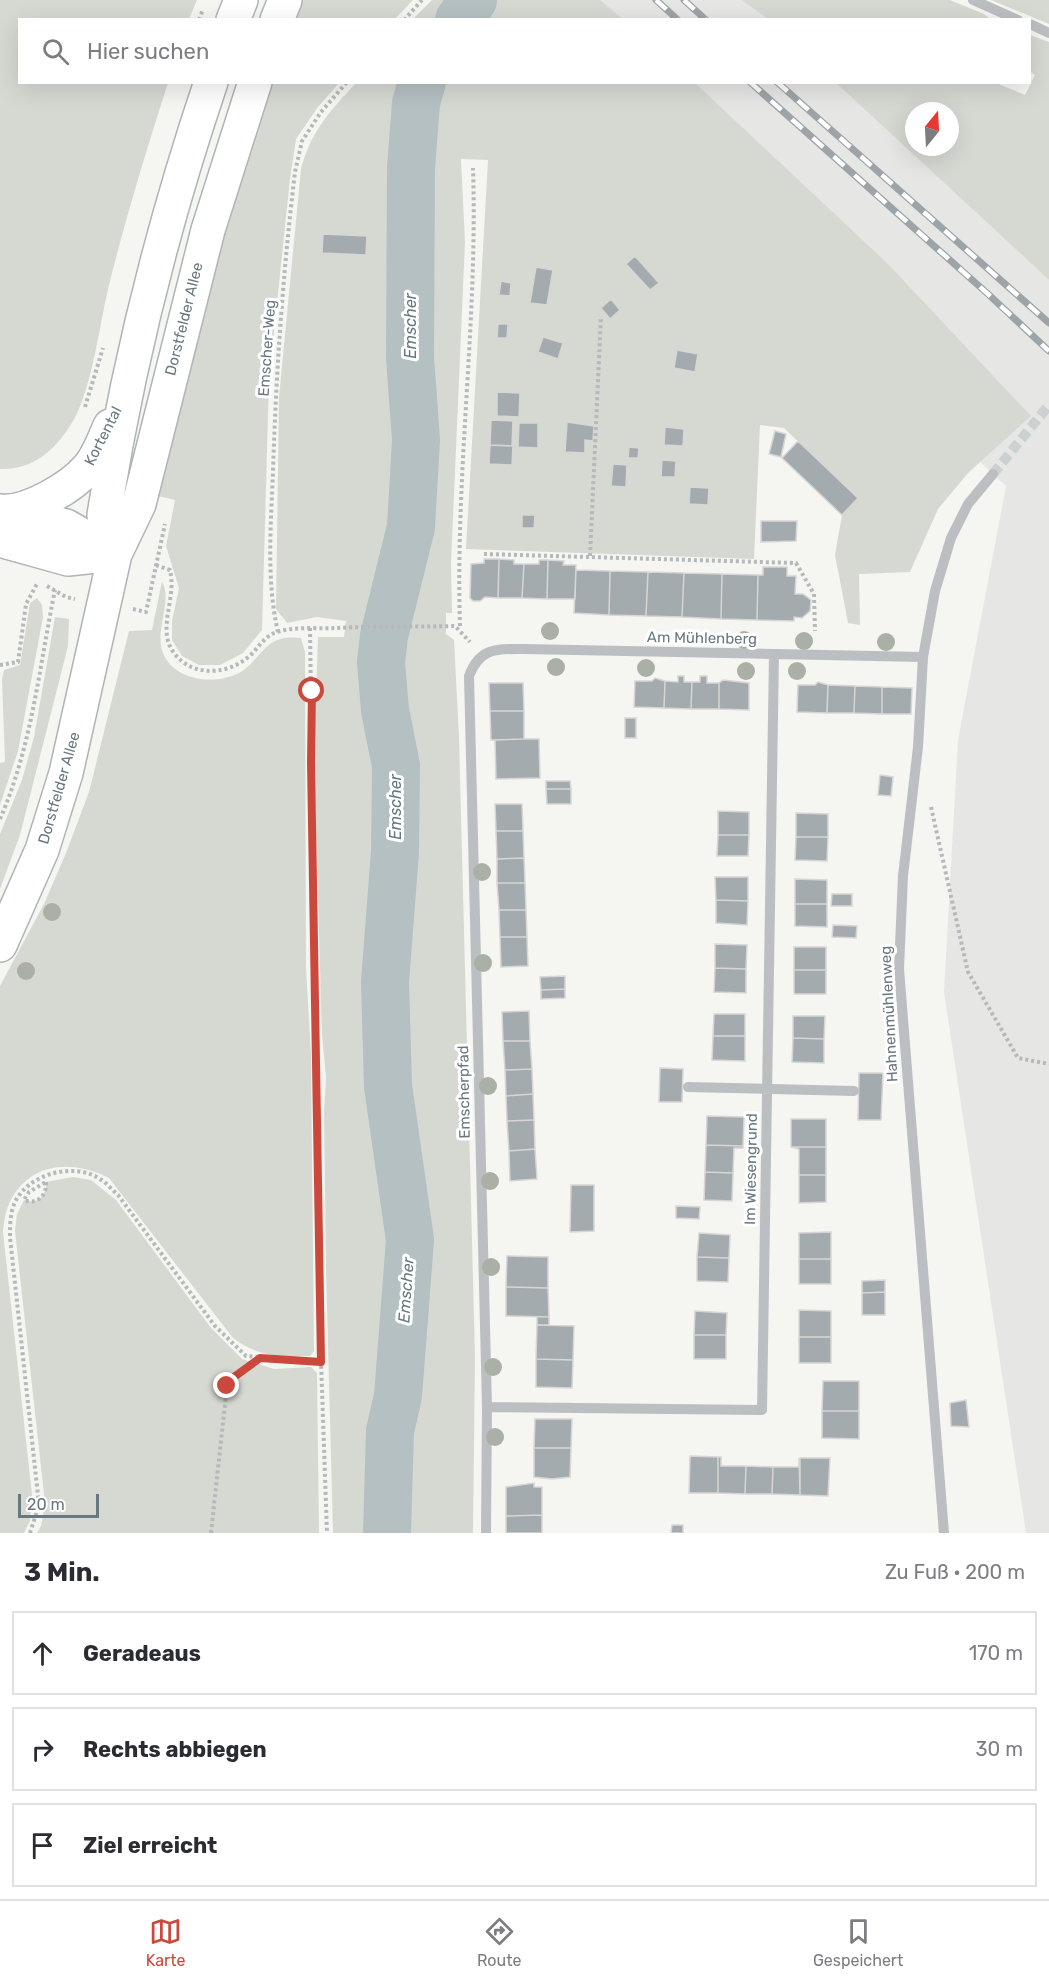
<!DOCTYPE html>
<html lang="de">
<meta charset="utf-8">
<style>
body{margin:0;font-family:Rubik,sans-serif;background:#f7f7f7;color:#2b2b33}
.compass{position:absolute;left:905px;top:102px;width:54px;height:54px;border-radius:50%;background:#fff;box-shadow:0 6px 24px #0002;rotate:18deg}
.scale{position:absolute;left:18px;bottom:15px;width:81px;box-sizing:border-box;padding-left:6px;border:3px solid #68787f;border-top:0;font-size:16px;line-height:21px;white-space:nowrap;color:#68787f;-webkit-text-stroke:4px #fff;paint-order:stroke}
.stop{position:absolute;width:18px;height:18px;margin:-14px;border:4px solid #cb493c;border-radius:50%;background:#fff}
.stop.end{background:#cb493c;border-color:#fff;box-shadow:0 2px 6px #0008}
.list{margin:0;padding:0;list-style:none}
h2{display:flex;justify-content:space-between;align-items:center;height:78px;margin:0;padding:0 24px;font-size:26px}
h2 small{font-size:20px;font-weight:400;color:#7c7c81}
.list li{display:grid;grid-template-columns:39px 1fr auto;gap:18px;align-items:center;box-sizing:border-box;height:84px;margin:0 12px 12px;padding:0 12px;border:2px solid #e1e1e2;border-radius:0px}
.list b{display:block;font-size:22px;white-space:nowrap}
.list em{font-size:20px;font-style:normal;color:#7c7c81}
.icon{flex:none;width:33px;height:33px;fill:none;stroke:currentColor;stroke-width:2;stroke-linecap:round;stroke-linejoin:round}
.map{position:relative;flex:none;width:1049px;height:1533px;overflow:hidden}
.search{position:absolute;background:#fff;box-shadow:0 6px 24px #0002;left:18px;right:18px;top:18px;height:66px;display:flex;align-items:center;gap:15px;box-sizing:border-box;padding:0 21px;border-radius:0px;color:#7c7c81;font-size:22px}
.sheet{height:366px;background:#fff}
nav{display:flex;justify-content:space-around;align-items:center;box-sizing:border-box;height:84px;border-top:2px solid #e1e1e2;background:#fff;font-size:16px;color:#7c7c81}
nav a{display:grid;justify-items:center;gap:3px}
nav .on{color:#cb493c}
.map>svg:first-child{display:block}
</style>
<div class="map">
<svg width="1049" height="1533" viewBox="0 0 1049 1533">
<rect width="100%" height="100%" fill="#f5f5f2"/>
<path fill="#e6e6e5" d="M476,0H747L768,19H499Z
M569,83H836L1049,280V1533H1026L944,992L958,740L1006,486Z"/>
<path fill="#d6d9d2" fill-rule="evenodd" d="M0,0H197L189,19L20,20V82L168,83C146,151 125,220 108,289C99,328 91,395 70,426C53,452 32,470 0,469Z
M301,0H413L395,19L293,20Z
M432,0H600L623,19H413Z
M742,0H950L984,14L990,19H768Z
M991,0H1049V24Z
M1030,35L1049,42V280L836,83H996L1025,95L1035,75L1030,72ZM914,111H950V147H914Z
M271,83H339L318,107L296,139L290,179L269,379L262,630L243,653L220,665H199L182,656L172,640V621L179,588L166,546L175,500L158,496L187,367L224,227Z
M356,83H695L888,264L1031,416L968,473L938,509L910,572L859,574L860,625L848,623L835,555L842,515L857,498L784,428L760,425L754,559L466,549L488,160L461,159L465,242L451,563L452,613H446V634L454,640L459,737L475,1357L473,1533H333L326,1268L324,1111L326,1077L322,1035L314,759L318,637H344L346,621L317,617L287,623L276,609L279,397L301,169C311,131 330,111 356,83Z
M162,581C173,602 154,630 163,653C175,683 221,686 244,670C254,662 261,651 270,644C280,637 290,637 301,638L305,652L306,968L311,1056L314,1351L310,1356C277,1356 261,1358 233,1338L109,1178C72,1159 28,1162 9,1204C5,1212 4,1223 3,1232L32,1495L30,1521L24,1533H0V986L44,904L66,853L89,792L129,631L152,630Z
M37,598L42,605L43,617L18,751L0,805V763L5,762L2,680L4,670L20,665L30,603Z
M55,617L69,619L68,646L20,835L0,889V834L22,780L34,737Z
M73,1177L91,1180L116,1200L211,1328L242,1359L274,1369L311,1367L317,1373L319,1533H37L41,1526L45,1503L15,1231L17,1214L24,1200C37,1205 47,1196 46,1182Z"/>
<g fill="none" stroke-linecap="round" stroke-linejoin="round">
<path stroke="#b4c0c2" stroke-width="48" d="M459,20L473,0
M387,1533L390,1431L398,1396L410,1240L388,1086L385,982L395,852L396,766L385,710L381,662L384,636L411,527L416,440L410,357L411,168L416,103L422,82"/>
</g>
<path fill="#a3abae" stroke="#d7d6d5" stroke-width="1.5" d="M323,234L367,236L366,255L322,253Z
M635,256L659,283L650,290L626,264Z
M536,267L553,270L547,305L530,303Z
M501,281L511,283L510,296L499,295Z
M611,299L620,310L610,319L601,308Z
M498,324H508L507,338H497Z
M543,337L563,343L558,359L538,352Z
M677,350L698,354L695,372L674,368Z
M497,392L520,393L519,417L497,416Z
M491,420L513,421L512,446L490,445Z
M567,422L594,426L593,441L585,440V453L565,452Z
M519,423H538V448L518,447Z
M665,427L684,429L683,446L664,445Z
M775,431L786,434L781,457L769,454Z
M798,441L858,498L842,515L782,458Z
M490,445L513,446L512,465L489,464Z
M629,447L639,448L638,458H628Z
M662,460L676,461L675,477H661Z
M613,464L627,465L626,487L611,486Z
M690,487L709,488L708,505L689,504Z
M522,515H535L534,528H522Z
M761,521H797L796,541L761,542Z
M484,559H499L498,598L485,597L480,601H473L470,598L471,564L484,563Z
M499,559L514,560V564H524L522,598H498Z
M539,560H548L547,599L522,598L524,564H539Z
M548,560L564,561L563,565H576L575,599H547Z
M763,567H787V576H796L795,594H803L811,600L810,611L802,618L794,617V621L757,620L758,575H763Z
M576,570L610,571L609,615L574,613Z
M610,571L648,572L646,616L609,615Z
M648,572L684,573L682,617L646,616Z
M684,573L722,574L721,619L682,617Z
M722,574L758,575L757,620L721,619Z
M678,676H684V682H692L691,709L664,708L665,681L678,682Z
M700,676H707V683H719V709H691L692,682H700Z
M655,678L665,681L664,708L634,707L635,681H652Z
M723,680L749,683V710L719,709V683Z
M818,682L828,685L827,713L797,712L798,685H815Z
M489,683H523L524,711H490Z
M828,685L855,686L854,713H827Z
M855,686L882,687V714L854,713Z
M882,687L912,688L911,714H882Z
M490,711H524V739L491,740Z
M625,718H636V738H625Z
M524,739H539L540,778L496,779L495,740Z
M880,775L893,777L891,796L878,795Z
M546,781H570L571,789H546Z
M546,789H571V804H547Z
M495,804H522L523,831H496Z
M718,811L749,812V835H718Z
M796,813L828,814V837H796Z
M496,831H523L524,858L497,859Z
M718,835H749L748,856H717Z
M796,837H828L827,861L795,860Z
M524,858L525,883H497V859Z
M715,877H748V901L716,900Z
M795,879L827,880V904H795Z
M497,883H525L526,910H499Z
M832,894H852V906H831Z
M716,900L748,901L747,925L716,923Z
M795,904H827V927L795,926Z
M499,910H526L527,937H500Z
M833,925L857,926L856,938L832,937Z
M500,937H527L528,966L501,967Z
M715,944L747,945L746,969L715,968Z
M794,947H826V970H794Z
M715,968L746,969V993L714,992Z
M794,970H826V994H794Z
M565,976V989L541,990L540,977Z
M565,989V998L541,999V990Z
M529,1011L530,1041H503L502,1012Z
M714,1014H745V1036H713Z
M793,1016H825L824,1039L793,1038Z
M713,1036H745V1061L712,1060Z
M793,1038L824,1039V1063L792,1062Z
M503,1041H530L532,1069L505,1070Z
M660,1068L683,1069L682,1102H659Z
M532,1069L533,1094L506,1096L505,1070Z
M859,1073H883L881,1120H858Z
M533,1094L534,1120L507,1121L506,1096Z
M707,1116L744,1117L743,1146L706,1145Z
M791,1119H826V1147H791Z
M534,1120L535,1149L509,1151L507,1121Z
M706,1145L743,1146V1148H734L733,1173L705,1172Z
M791,1147H826V1175H799V1149Z
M535,1149L537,1179L510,1181L509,1151Z
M705,1172L733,1173L732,1201L704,1200Z
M799,1175H826V1202L799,1203Z
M571,1185H594V1231L570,1232Z
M676,1206L700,1207L699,1219L676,1218Z
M831,1232V1259H799V1233Z
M699,1233L730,1235L729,1258L697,1257Z
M507,1256L548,1257V1288L506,1287Z
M697,1257L729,1258L728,1282L697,1281Z
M799,1259H831V1284H799Z
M885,1280V1292L862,1293V1281Z
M506,1287L548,1288L549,1317L506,1316Z
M885,1292V1315H862V1293Z
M799,1310L831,1311V1337H799Z
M695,1311L727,1313L726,1335H694Z
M537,1317H549V1325H537Z
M537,1325L574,1326L573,1360L536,1359Z
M694,1335H726V1359H694Z
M799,1337H831V1363H799Z
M536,1359L573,1360L572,1388L536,1387Z
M823,1381H859V1411H822Z
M966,1400L969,1427L951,1426L950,1403Z
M822,1411H859V1439L822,1438Z
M535,1419H572L571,1448H534Z
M534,1448H571L570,1477L552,1479L534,1477Z
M690,1456L718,1457V1493H689Z
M718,1457H721V1466H746L745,1494L718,1493Z
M799,1458L800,1495L772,1494L773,1467H799Z
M800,1458H830L828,1496L800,1495Z
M746,1466L773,1467L772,1494H745Z
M534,1483V1487H542V1515L506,1516V1487Z
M542,1515V1533H506V1516Z
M672,1525H683V1533H671Z"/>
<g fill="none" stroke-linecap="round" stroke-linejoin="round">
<path stroke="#cbd0d0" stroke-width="10" stroke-dasharray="10 5" stroke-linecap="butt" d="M993,474L1049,405"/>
<g stroke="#afb4b6" stroke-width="36">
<path id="major" d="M233,20L241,0
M277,20L285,0
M0,511C26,514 71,488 88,468C98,457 104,439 110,426
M11,512L66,526L115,554
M0,540L68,559L115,554
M115,554L107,532L104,515C127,368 163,224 211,82
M0,945L42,850L66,773L115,554L139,504L208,230L255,82"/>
</g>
<path stroke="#b5b9ba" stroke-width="4" stroke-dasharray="3 3" stroke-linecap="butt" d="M199,20L203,9
M404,20L422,0
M85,407L103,348
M484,554L796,563L814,594L815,631
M590,556L601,316
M156,565L170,570C177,600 156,629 174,653C192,677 226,675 247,658C258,650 263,636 277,632C296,626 318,629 337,628C376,626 416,627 455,626L470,642
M47,586L66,597L75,599
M133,609L146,612L165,524
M460,626C455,473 478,321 473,168
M310,628L319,1303L327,1533
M278,632C266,580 271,525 273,472C276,372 283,272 295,172L302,141L321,112L347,82
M0,665L18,662L26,604L38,582
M931,807L968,972L1018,1058L1049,1064
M0,819C32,746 39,668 55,590
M46,1182C47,1196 37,1205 24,1200L29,1192Z
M30,1533L39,1505L10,1237C10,1225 10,1211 16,1200C31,1173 75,1162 100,1179C107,1183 112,1190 118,1195L215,1326L246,1356L321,1362
M211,1533L227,1386L234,1376L260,1358"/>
<path stroke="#bbbfc2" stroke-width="10" d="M973,0L1018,20
M1030,24L1049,33
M688,1087L854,1091
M487,1407L762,1410L774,654
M486,1533L487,1407L469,676C480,647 497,649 524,649L923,657
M944,1533L899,969L903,876L918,747L923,657L935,591L951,538L968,504L993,474"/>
<use href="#major" stroke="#fff" stroke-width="33"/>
<g stroke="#9da4a7" stroke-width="7">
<path id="rail" d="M656,0L678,20
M684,0L706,20
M750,82L988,294L1049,351
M777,82L1049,323"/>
</g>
<use href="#rail" stroke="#fff" stroke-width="4.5" stroke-dasharray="14" stroke-linecap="butt"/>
</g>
<g fill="#aab0a5">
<circle cx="550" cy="631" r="9"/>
<circle cx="744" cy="640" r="9"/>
<circle cx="804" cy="641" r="9"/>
<circle cx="886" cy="642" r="9"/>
<circle cx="556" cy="667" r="9"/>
<circle cx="646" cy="668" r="9"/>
<circle cx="746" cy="671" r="9"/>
<circle cx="797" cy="671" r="9"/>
<circle cx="482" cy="872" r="9"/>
<circle cx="52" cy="912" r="9"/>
<circle cx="483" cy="963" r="9"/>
<circle cx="26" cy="971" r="9"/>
<circle cx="488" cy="1086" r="9"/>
<circle cx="490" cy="1181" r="9"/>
<circle cx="491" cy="1267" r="9"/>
<circle cx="493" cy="1367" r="9"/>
<circle cx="495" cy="1437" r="9"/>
</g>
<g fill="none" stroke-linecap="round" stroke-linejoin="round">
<path stroke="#cb493c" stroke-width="8" d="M227,1386L234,1377L260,1358L321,1362L311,763L312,691"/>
</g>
<g text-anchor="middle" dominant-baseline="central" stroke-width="6" stroke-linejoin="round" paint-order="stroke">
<g font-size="15" fill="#68787f" stroke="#fff">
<text transform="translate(184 319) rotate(-76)">Dorstfelder Allee</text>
<text transform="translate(267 348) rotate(-86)">Emscher-Weg</text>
<text transform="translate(103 436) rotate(-63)">Kortental</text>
<text transform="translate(702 638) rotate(1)">Am Mühlenberg</text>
<text transform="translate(59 788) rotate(-74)">Dorstfelder Allee</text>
<text transform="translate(889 1014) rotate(-93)">Hahnenmühlenweg</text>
<text transform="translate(464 1092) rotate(-91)">Emscherpfad</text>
<text transform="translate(751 1169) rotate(-89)">Im Wiesengrund</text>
</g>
<g font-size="16" font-style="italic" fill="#64797c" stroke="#fff">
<text transform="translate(410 326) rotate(-90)">Emscher</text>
<text transform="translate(395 807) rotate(-90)">Emscher</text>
<text transform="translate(406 1290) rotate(-86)">Emscher</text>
</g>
</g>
</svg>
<svg class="compass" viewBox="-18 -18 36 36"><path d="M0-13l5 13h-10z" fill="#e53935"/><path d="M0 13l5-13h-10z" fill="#7c7c81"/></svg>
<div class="scale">20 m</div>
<div class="stop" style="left:312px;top:691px"></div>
<div class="stop end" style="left:227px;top:1386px"></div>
<div class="search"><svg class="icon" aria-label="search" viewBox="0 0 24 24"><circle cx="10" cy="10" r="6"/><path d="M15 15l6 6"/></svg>Hier suchen</div>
</div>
<section class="sheet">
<h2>3 Min.<small>Zu Fuß · 200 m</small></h2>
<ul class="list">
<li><svg class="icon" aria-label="ahead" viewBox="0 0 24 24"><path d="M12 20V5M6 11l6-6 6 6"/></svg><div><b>Geradeaus</b></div><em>170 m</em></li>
<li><svg class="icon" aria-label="right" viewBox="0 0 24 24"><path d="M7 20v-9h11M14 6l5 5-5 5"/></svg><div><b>Rechts abbiegen</b></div><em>30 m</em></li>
<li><svg class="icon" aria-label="arrive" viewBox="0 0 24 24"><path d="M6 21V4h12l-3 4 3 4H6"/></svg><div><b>Ziel erreicht</b></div></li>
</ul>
</section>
<nav>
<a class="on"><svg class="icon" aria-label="map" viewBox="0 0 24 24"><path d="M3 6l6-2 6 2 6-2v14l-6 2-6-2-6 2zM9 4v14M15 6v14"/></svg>Karte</a>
<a><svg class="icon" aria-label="directions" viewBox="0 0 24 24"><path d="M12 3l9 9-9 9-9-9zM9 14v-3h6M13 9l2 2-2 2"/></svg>Route</a>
<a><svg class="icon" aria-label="saved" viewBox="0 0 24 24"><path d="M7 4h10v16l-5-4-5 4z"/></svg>Gespeichert</a>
</nav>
